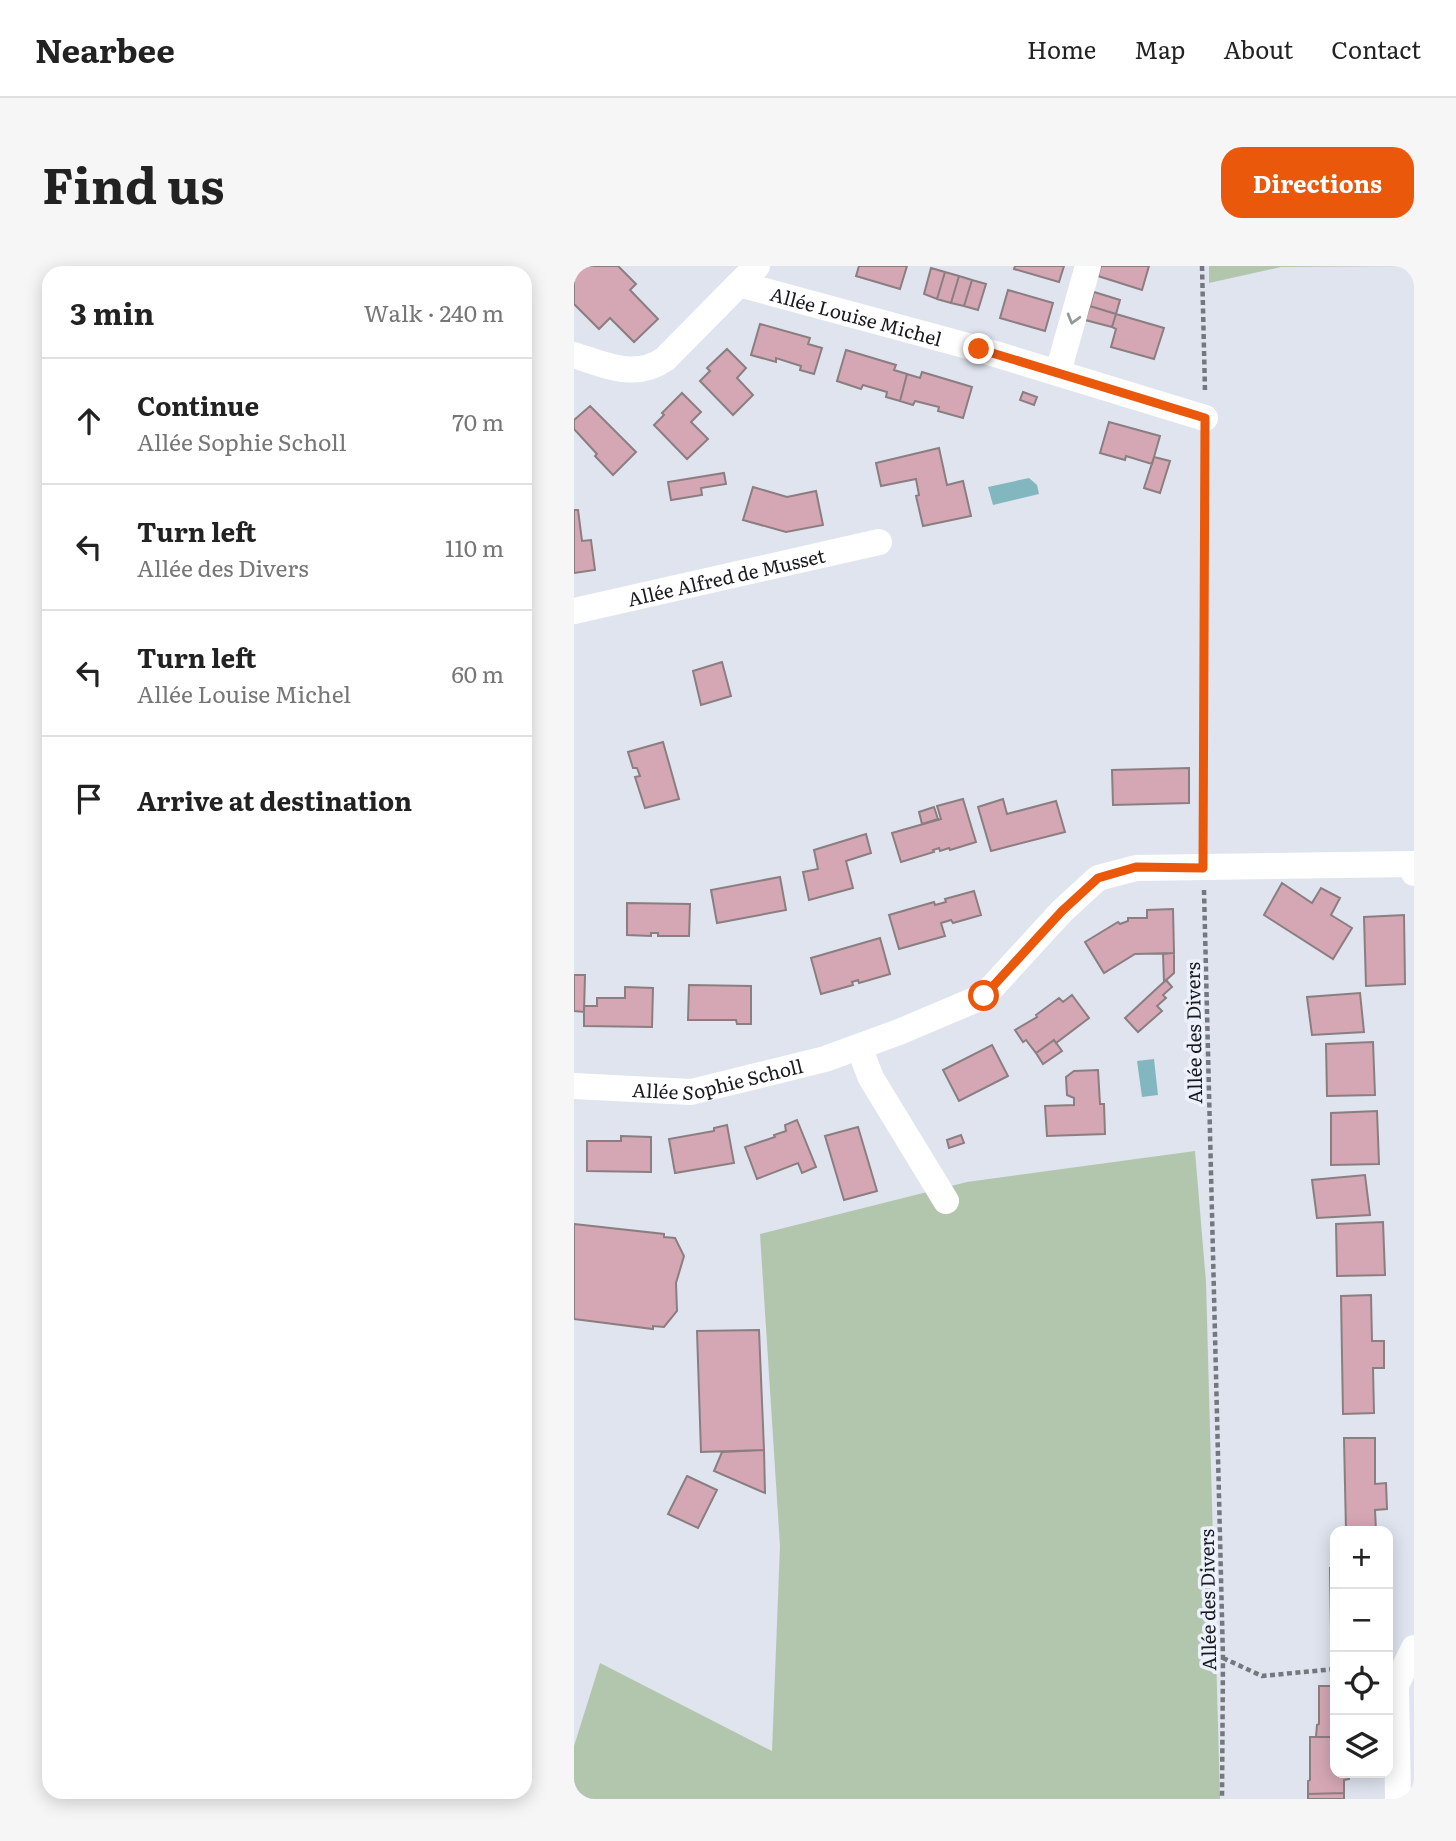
<!DOCTYPE html>
<meta charset="utf-8">
<style>
body{margin:0;font-family:Literata,serif;background:#f6f6f6;color:#222}
.controls{position:absolute;right:21px;bottom:21px;display:grid;overflow:hidden;border-radius:14px;box-shadow:0 4px 18px #0003}
.controls button{width:63px;height:63px;display:grid;place-items:center;padding:0;border:0;border-bottom:2px solid #e0e0e0;background:#fff;color:#222;font:35px sans-serif}
.stop{position:absolute;width:21px;height:21px;margin:-16px;border:5px solid #ea580c;border-radius:50%;background:#fff}
.stop.end{background:#ea580c;border-color:#fff;box-shadow:0 2px 7px #0008}
.list{margin:0;padding:0;list-style:none}
h2{display:flex;justify-content:space-between;align-items:center;height:91px;margin:0;padding:0 28px;font-size:30px}
h2 small{font-size:23px;font-weight:400;color:#767676}
.list li{display:grid;grid-template-columns:46px 1fr auto;gap:21px;align-items:center;box-sizing:border-box;height:126px;padding:0 28px;border-top:2px solid #e0e0e0}
.list b{display:block;font-size:26px;white-space:nowrap}
.list p{margin:0;font-size:23px;white-space:nowrap;color:#767676}
.list em{font-size:23px;font-style:normal;color:#767676}
.icon{flex:none;width:38px;height:38px;fill:none;stroke:currentColor;stroke-width:2;stroke-linecap:round;stroke-linejoin:round}
.map{position:relative;flex:none;width:840px;height:1533px;overflow:hidden;border-radius:21px}
header{display:flex;align-items:center;gap:42px;box-sizing:border-box;height:98px;padding:0 35px;background:#fff;border-bottom:2px solid #e0e0e0}
header strong{font-size:33px}
nav{display:flex;gap:38px;margin-inline-start:auto;font-size:24px}
.intro{display:flex;align-items:center;justify-content:space-between;box-sizing:border-box;height:168px;padding:0 42px}
h1{margin:0;font-size:49px}
.button{padding:18px 32px;border-radius:21px;background:#ea580c;color:#fff;font-size:24px;font-weight:700}
main{display:flex;gap:42px;padding:0 42px}
aside{flex:1;background:#fff;border-radius:21px;box-shadow:0 4px 18px #0003}
.map>svg:first-child{display:block}
</style>
<header>
<strong>Nearbee</strong>
<nav><a>Home</a><a>Map</a><a>About</a><a>Contact</a></nav>
</header>
<div class="intro"><h1>Find us</h1><a class="button">Directions</a></div>
<main>
<aside>
<h2>3 min<small>Walk · 240 m</small></h2>
<ul class="list">
<li><svg class="icon" aria-label="ahead" viewBox="0 0 24 24"><path d="M12 20V5M6 11l6-6 6 6"/></svg><div><b>Continue</b><p>Allée Sophie Scholl</p></div><em>70 m</em></li>
<li><svg class="icon" aria-label="left" viewBox="0 0 24 24"><path d="M17 20v-9H6M10 6l-5 5 5 5"/></svg><div><b>Turn left</b><p>Allée des Divers</p></div><em>110 m</em></li>
<li><svg class="icon" aria-label="left" viewBox="0 0 24 24"><path d="M17 20v-9H6M10 6l-5 5 5 5"/></svg><div><b>Turn left</b><p>Allée Louise Michel</p></div><em>60 m</em></li>
<li><svg class="icon" aria-label="arrive" viewBox="0 0 24 24"><path d="M6 21V4h12l-3 4 3 4H6"/></svg><div><b>Arrive at destination</b></div></li>
</ul>
</aside>
<div class="map">
<svg width="840" height="1533" viewBox="0 0 840 1533">
<rect width="100%" height="100%" fill="#dfe4ef"/>
<path fill="#b2c6ad" d="M635,0H832L707,1L635,17Z
M621,885L632,1016L646,1533H0V1480L26,1397L198,1485L206,1280L186,968L393,916Z"/>
<path fill="#82b7bf" d="M455,212L463,219L465,228L419,239L414,221Z
M580,793L584,829L568,831L563,795Z"/>
<path fill="#d5a7b4" stroke="#8a7e81" stroke-width="2" d="M0,0H44L62,18L56,24L84,53L60,76L36,52L25,63L0,38Z
M285,0H333L326,23L282,10Z
M441,0H490L485,16L440,3Z
M527,0H575L568,24L524,10Z
M357,2L371,6L363,33L350,28Z
M371,6L385,10L377,37L363,33Z
M385,10L398,14L390,40L377,37Z
M398,14L412,18L404,44L390,40Z
M434,24L479,37L471,65L426,52Z
M520,26L546,34L542,48L516,40Z
M516,40L542,48L538,61L511,54Z
M542,48L590,62L580,93L537,81L542,63L538,61Z
M186,58L236,72L234,78L248,82L240,108L226,104L227,100L202,92V96L177,89Z
M153,83L172,102L163,112L179,129L159,149L126,115L136,105L133,102Z
M272,84L322,99L320,104L333,108L326,135L312,131L313,126L289,119L287,123L263,115Z
M348,106L398,121L389,152L364,145L365,141L341,135L339,139L326,135L333,108L346,112Z
M449,126L463,131L460,139L446,134Z
M108,127L127,146L117,156L134,173L113,193L80,159L90,149L88,147Z
M16,140L62,186L39,209L21,190L23,188L0,163V154Z
M535,156L586,170L578,198L552,190L551,194L526,187Z
M365,182L373,219L389,215L397,250L349,260L342,230L345,229L342,213L307,220L302,197Z
M580,191L596,195L586,227L570,222Z
M150,207L152,218L127,222L128,229L97,234L94,216Z
M179,221L213,231L242,225L249,259L212,266L169,254Z
M0,244H4L8,275L17,274L21,304L0,307Z
M148,396L157,430L127,439L119,405Z
M89,476L105,533L71,542L61,511L66,510L63,502H59L54,486Z
M615,502V537L539,539L538,504Z
M389,533L402,576L376,584L375,582L366,585L365,582L359,584L360,586L327,596L318,567L367,553L363,540Z
M429,533L433,548L482,535L491,566L417,585L404,541Z
M360,541L364,553L348,558L345,546Z
M292,568L297,587L272,595L279,622L235,634L229,606L244,603L240,584Z
M206,611L212,644L143,657L137,624Z
M708,617L738,637L747,622L766,632L757,649L778,662L759,693L690,649Z
M400,625L407,649L379,657L377,654L367,657L371,670L325,683L315,649L360,636L361,639L372,636L371,633Z
M53,637L116,638L115,670H84V667H77V670L53,669Z
M599,643L600,687L561,688L530,707L511,676L544,656L546,658L554,655V652H573V644Z
M830,649L831,718L792,720L790,651Z
M306,672L316,708L285,717L284,714L278,716L279,719L247,728L237,692Z
M600,687V707L590,716L589,688Z
M0,709H11L10,746L0,745Z
M592,714L598,721L589,729L592,732L583,740L588,745L564,766L551,752Z
M115,719L177,720V758H163L162,754H114Z
M51,721L79,722L78,761L10,760V740H23V732H51Z
M786,727L790,766L738,769L733,731Z
M498,729L515,752L482,777L480,774L462,787L452,774L449,776L441,764L463,751L462,749L485,732L489,736Z
M480,774L488,785L469,798L462,787Z
M799,776L801,829L753,830L752,778Z
M418,779L434,810L385,835L369,804Z
M524,804L526,838H530L531,868L473,870L471,840L500,839V832L493,829L492,811L500,805Z
M803,845L805,898L757,899V847Z
M223,854L242,901L228,907L224,897L183,913L171,881L201,871L200,869L212,865L211,859Z
M153,859L160,897L101,907L95,873L140,865V862Z
M284,861L303,925L270,934L251,870Z
M387,869L390,877L375,882L373,874Z
M47,870L77,871V906L13,905V875H47Z
M791,909L796,949L743,952L738,914Z
M809,956L811,1009L763,1010L762,958Z
M0,958L90,968V971L101,972L110,990L102,1017L103,1045L90,1061L79,1060V1063L0,1053Z
M797,1029L798,1075H810V1102H799L800,1147L769,1148L767,1030Z
M185,1064L190,1184L127,1186L123,1065Z
M770,1172H801V1218L812,1217L813,1243L801,1244L802,1265H772Z
M190,1184L191,1227L140,1205L148,1186Z
M113,1210L143,1224L124,1262L94,1248Z
M756,1302H761V1362H757Z
M745,1420H761V1471H742L743,1459L745,1458Z
M736,1471H761V1507H775V1513L770,1514V1527L734,1528V1515L736,1514Z
M770,1527V1533H734V1528Z"/>
<g fill="none" stroke-linecap="round" stroke-linejoin="round">
<path stroke="#74787e" stroke-width="4.5" stroke-dasharray="5 3.5" stroke-linecap="butt" d="M628,0L631,125
M629,577L631,176
M630,624L649,1392L648,1533
M649,1392L688,1410L761,1403"/>
<g stroke="#fff" stroke-width="26">
<path d="M165,18L183,0"/>
<path id="s1" d="M0,89C31,99 62,114 91,93L165,18L405,83L631,152"/>
<path d="M484,106L514,0"/>
<path id="s2" d="M0,345L305,276"/>
<path d="M285,781L297,812L372,935"/>
<path id="s3" d="M0,820L117,826L251,793L325,766L410,730L488,645L524,612L562,602L839,598L840,607"/>
<path d="M824,1533L822,1419L840,1382"/>
</g>
</g>
<defs><path id="oneway-chevron" d="M-2-3.5L2.5 0L-2 3.5" fill="none" stroke-width="1.6" stroke-linecap="round" stroke-linejoin="round" transform="scale(1.75)"/></defs>
<use stroke="#979899" href="#oneway-chevron" transform="translate(499 53) rotate(106)"/>
<g fill="none" stroke-linecap="round" stroke-linejoin="round">
<path stroke="#ea580c" stroke-width="9" d="M405,83L631,152L629,602L562,601L524,612L488,645L410,730"/>
</g>
<g text-anchor="middle" dominant-baseline="central" stroke-width="7" stroke-linejoin="round" paint-order="stroke">
<g font-size="19" fill="#181a1d" stroke="#ecf1fc">
<text stroke="none"><textPath href="#s1" startOffset="322">Allée Louise Michel</textPath></text>
<text stroke="none"><textPath href="#s2" startOffset="156">Allée Alfred de Musset</textPath></text>
<text transform="translate(619 767) rotate(-91)">Allée des Divers</text>
<text stroke="none"><textPath href="#s3" startOffset="145">Allée Sophie Scholl</textPath></text>
<text transform="translate(633 1334) rotate(-91)">Allée des Divers</text>
</g>
</g>
</svg>
<div class="controls">
<button>+</button>
<button>−</button>
<button><svg class="icon" aria-label="locate" viewBox="0 0 24 24"><circle cx="12" cy="12" r="6"/><path d="M12 2v4M12 18v4M2 12h4M18 12h4"/></svg></button>
<button><svg class="icon" aria-label="layers" viewBox="0 0 24 24"><path d="M12 4l9 5-9 5-9-5zM3 14l9 5 9-5"/></svg></button>
</div>
<div class="stop" style="left:410px;top:730px"></div>
<div class="stop end" style="left:405px;top:83px"></div>
</div>
</main>
